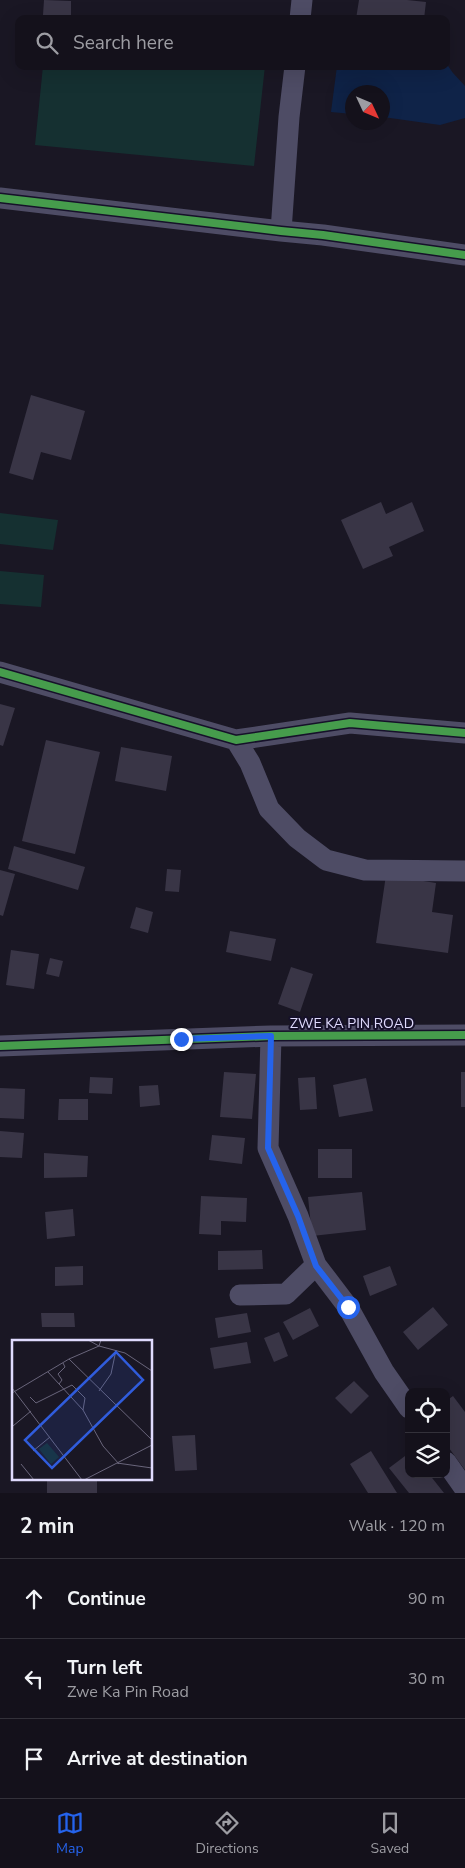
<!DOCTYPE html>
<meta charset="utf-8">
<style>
body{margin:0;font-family:"Nunito Sans",sans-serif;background:#211f28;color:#f1f3f6}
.controls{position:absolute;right:15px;bottom:15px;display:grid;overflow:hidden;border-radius:10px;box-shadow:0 5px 20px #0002}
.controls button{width:45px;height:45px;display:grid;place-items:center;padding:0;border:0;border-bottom:1px solid #33313a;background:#14111b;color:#f1f3f6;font:25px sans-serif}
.compass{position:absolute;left:345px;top:85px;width:45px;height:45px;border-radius:50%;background:#14111b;box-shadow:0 5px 20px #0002;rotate:134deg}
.stop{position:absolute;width:15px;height:15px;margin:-11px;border:4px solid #2563eb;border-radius:50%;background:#fff}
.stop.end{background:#2563eb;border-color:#fff;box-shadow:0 1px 5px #0008}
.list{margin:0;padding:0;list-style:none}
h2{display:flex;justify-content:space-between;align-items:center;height:65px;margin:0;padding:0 20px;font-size:21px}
h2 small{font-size:16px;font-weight:400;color:#9d9da3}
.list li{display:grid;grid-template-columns:32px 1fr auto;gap:15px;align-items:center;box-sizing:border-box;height:80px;padding:0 20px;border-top:1px solid #33313a}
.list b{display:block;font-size:19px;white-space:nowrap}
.list p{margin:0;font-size:16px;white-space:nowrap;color:#9d9da3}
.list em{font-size:16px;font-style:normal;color:#9d9da3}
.icon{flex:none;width:28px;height:28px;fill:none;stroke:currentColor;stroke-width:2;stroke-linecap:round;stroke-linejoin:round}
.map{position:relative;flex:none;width:465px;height:1493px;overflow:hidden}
.search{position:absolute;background:#14111b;box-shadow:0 5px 20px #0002;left:15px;right:15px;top:15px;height:55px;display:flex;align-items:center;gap:12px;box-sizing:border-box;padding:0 18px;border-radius:10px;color:#9d9da3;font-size:19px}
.sheet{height:305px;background:#14111b}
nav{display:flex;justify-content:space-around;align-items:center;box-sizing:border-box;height:70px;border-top:1px solid #33313a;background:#14111b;font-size:14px;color:#9d9da3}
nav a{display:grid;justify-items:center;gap:2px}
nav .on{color:#2563eb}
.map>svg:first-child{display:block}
</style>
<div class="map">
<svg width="465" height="1493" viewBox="0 0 465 1493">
<rect width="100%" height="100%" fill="#1a1724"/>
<path fill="#153031" d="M43,66H265L254,166L35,145Z
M0,513L58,520L53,550L0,544Z
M0,571L44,575L41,607L0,604Z"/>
<path fill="#0f2348" d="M446,63L453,73L465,86V118L440,125L383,117L382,92H352V114L331,112L337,66H446Z"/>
<path fill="#393546" d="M44,0L71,1V16L43,15Z
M359,0H407L426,2L424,19H356Z
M31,395L85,411L71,460L41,452L33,480L9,473Z
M381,502L386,514L412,502L424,531L389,547L393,556L363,569L341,520Z
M0,704L15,708L3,746L0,745Z
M46,740L100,752L75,854L22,841Z
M121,747L172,756L166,791L115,781Z
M14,846L85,867L78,890L8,869Z
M167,869L181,870L179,892L165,891Z
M0,870L15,874L3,916L0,915Z
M386,875L436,883L432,912L453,915L448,953L376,943Z
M136,907L153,912L148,933L130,928Z
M230,931L276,939L271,961L226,952Z
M11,950L39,954L34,989L6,985Z
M50,958L63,961L59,977L46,974Z
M291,967L313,974L300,1012L278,1004Z
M224,1072L256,1074L252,1119L220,1117Z
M461,1072H465V1107H461Z
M90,1077L113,1078L112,1094L89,1093Z
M315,1077L317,1109L300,1110L298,1078Z
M366,1078L373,1111L339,1117L333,1085Z
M158,1085L160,1105L140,1107L139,1086Z
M0,1088L25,1089L24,1119L0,1118Z
M59,1099H88V1120H58Z
M0,1131L24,1133L22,1158L0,1157Z
M212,1135L245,1138L242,1164L209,1160Z
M318,1149H352V1178H318Z
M44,1153L88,1156L87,1177L44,1178Z
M362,1192L366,1230L312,1236L308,1197Z
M201,1196L247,1198L246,1222L221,1221V1235L199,1234Z
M73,1209L75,1236L47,1239L45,1212Z
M262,1250L263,1269L218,1270V1251Z
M83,1266V1285L55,1286V1267Z
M390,1266L397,1285L370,1296L363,1276Z
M433,1307L448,1325L418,1350L403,1332Z
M310,1308L319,1326L293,1340L283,1322Z
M41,1313H74L75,1327H42Z
M247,1313L251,1332L218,1338L215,1318Z
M279,1332L288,1356L274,1362L264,1338Z
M247,1342L251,1363L214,1369L210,1348Z
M354,1381L369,1396L351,1414L335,1398Z
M453,1396L465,1412V1470L446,1444V1401Z
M195,1435L197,1470L175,1471L172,1436Z
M371,1451L397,1493H368L350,1464Z
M409,1453V1474H429L444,1493H409L389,1468Z
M47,1479H97V1493H47Z"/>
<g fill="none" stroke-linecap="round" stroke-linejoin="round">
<path stroke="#4e4c65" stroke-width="21" d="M300,19L302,0
M0,198L281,231L323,235L465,255
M281,231L289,117L295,66
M0,672L236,740L350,723L465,733
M236,740L250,763L269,809L297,838L326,860L365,870L465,871
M271,1036L268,1148L298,1216L316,1265L348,1307L384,1372L409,1408
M0,1046L271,1036L465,1035
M240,1295L286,1294L316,1265
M446,1462L465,1489"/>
<g stroke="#16112a" stroke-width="11">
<path id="cycleway" d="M0,198L281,231L323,235L465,255
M0,672L236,740L350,723L465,733
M0,1046L271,1036L465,1035"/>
</g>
<use href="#cycleway" stroke="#469c4c" stroke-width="8"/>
</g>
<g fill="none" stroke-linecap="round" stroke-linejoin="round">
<path stroke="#2563eb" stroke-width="6" d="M181,1039L271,1036L268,1148L298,1216L316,1266L348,1307"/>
</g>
<g text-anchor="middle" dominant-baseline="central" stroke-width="4" stroke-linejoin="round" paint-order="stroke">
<g font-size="14" fill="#e0dbfe" stroke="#16112a">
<text x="352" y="1023">ZWE KA PIN ROAD</text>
</g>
</g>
<g transform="translate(12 1340)">
<rect width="140" height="140" fill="#1a1724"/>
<path d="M35,103L47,117L39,124L27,109Z" fill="#153031"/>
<path fill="none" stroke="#69657b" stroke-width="1" d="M76,0L87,6L89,0M57,19L140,100M36,32L71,70L91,106L107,124M47,44L50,40L46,34L53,27L51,23M0,48L70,140M87,51L99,34L104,10M0,53L57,19L87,6L113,13L140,31M18,57L24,63L60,45L73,58L71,70M1,86L19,71M21,111L38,97M105,123L140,128M9,124L22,140M72,140L140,105"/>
<path fill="#305cdc" fill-opacity="0.15" stroke="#305cdc" stroke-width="2.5" d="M104,12L131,40L40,128L13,100Z"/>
<rect width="140" height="140" fill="none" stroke="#e0dbfe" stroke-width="2.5"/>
</g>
</svg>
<div class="controls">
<button><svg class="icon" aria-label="locate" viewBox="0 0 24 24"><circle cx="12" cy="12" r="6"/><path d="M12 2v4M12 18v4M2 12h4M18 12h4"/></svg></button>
<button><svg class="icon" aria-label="layers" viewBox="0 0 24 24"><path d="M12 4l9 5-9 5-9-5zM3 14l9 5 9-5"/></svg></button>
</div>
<svg class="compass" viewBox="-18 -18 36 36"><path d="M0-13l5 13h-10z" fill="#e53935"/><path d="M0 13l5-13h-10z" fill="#9d9da3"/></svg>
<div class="stop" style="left:348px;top:1307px"></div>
<div class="stop end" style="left:181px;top:1039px"></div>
<div class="search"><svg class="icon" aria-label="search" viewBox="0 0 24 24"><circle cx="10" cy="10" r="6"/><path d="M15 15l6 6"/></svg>Search here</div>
</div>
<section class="sheet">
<h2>2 min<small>Walk · 120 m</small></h2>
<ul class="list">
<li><svg class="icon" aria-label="ahead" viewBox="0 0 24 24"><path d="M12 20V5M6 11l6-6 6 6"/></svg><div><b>Continue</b></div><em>90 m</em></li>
<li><svg class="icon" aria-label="left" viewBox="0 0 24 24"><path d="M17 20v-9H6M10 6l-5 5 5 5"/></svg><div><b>Turn left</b><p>Zwe Ka Pin Road</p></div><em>30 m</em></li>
<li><svg class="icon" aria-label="arrive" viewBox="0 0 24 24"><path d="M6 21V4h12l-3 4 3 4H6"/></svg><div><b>Arrive at destination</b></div></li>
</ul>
</section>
<nav>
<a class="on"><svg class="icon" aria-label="map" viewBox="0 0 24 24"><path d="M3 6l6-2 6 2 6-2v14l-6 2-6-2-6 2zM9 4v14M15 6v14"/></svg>Map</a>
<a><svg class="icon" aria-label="directions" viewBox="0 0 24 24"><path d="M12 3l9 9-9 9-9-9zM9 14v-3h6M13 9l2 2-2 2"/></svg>Directions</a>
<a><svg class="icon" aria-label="saved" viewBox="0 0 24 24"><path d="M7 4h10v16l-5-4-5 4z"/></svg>Saved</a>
</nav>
